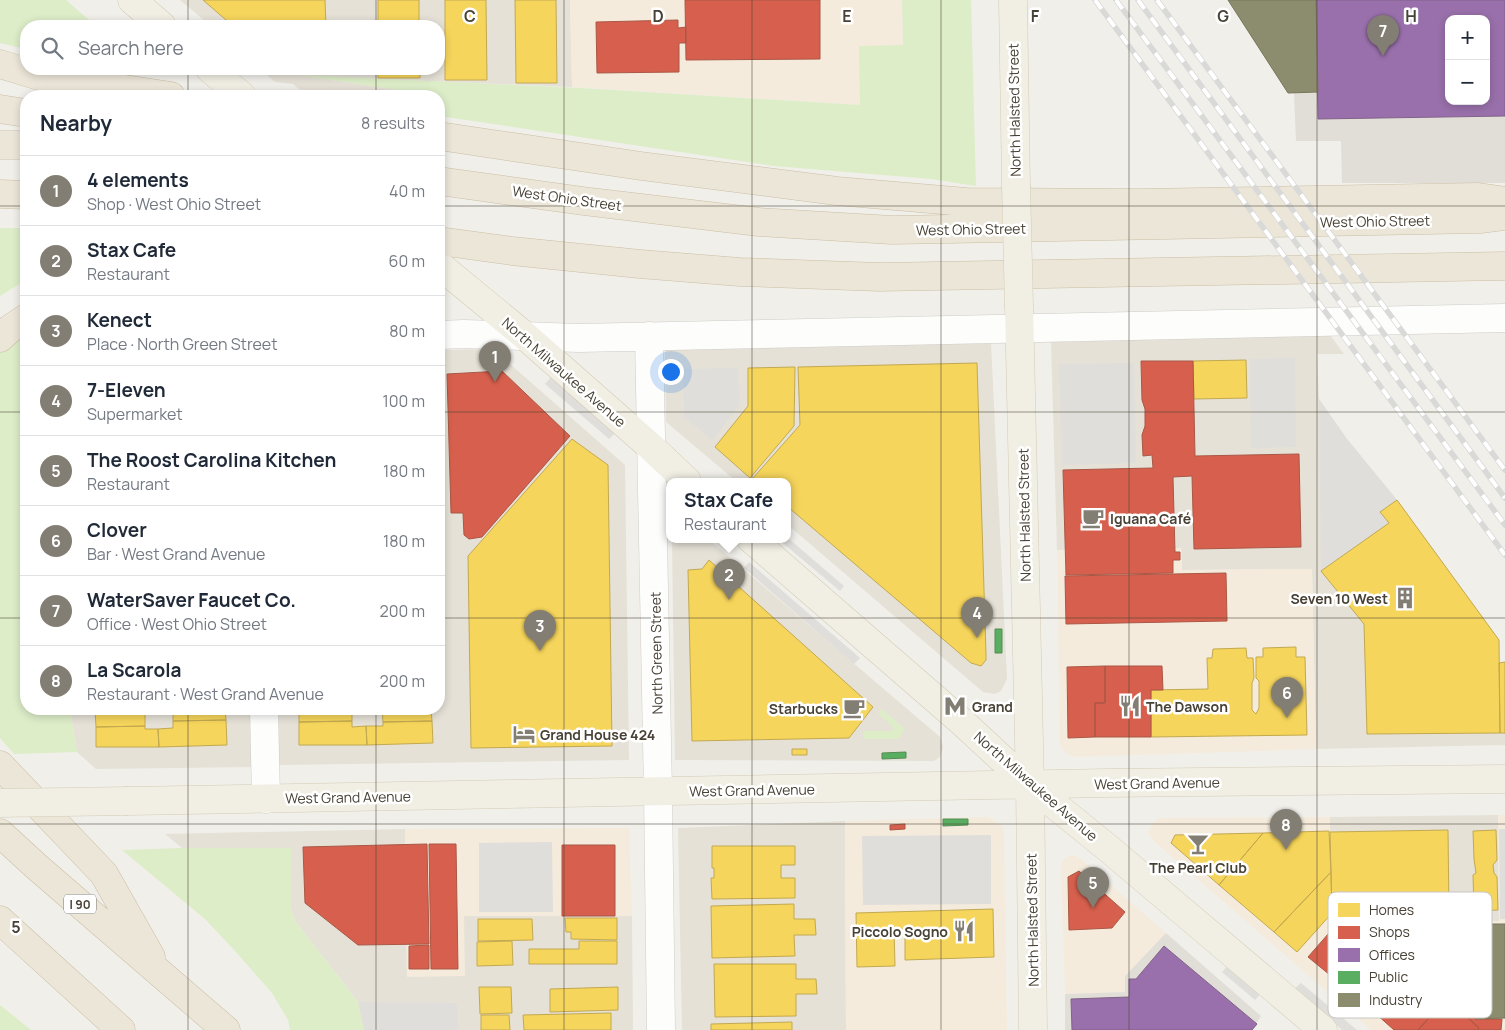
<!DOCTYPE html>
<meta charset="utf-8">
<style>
body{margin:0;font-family:Manrope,sans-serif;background:#f6f6f7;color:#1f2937}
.controls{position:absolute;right:15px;top:15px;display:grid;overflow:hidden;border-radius:10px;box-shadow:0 2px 8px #0003}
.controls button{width:45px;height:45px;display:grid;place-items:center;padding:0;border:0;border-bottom:1px solid #e0e1e3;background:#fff;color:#1f2937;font:25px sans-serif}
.you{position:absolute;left:670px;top:371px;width:18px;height:18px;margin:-12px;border:4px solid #fff;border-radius:50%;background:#1a73e8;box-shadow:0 0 0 8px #1a73e833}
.badge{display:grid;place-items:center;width:32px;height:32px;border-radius:50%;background:#837e74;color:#fff;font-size:16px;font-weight:700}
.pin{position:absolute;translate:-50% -41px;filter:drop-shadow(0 1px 2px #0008)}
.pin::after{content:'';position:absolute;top:26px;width:18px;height:15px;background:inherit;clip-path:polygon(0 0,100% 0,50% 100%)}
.popup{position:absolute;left:666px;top:478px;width:125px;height:65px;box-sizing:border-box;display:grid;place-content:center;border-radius:10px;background:#fff;filter:drop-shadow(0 1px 4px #0005);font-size:16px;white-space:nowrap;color:#747a83}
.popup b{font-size:19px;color:#1f2937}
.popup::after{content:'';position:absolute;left:50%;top:100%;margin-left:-10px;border:10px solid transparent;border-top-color:#fff}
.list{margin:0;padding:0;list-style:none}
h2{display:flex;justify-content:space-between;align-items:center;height:65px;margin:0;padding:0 20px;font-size:21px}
h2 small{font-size:16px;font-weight:400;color:#747a83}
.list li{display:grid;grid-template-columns:32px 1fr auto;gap:15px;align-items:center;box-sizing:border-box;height:70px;padding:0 20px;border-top:1px solid #e0e1e3}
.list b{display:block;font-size:19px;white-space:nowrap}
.list p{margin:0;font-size:16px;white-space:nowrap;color:#747a83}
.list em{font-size:16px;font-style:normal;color:#747a83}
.icon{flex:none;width:28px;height:28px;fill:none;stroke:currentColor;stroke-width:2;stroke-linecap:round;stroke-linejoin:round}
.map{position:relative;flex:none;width:1505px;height:1030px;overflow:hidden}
.search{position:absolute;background:#fff;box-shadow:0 2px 8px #0003;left:20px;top:20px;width:425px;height:55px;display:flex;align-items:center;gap:12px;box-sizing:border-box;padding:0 18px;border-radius:20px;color:#747a83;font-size:19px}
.panel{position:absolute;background:#fff;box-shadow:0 2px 8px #0003;left:20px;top:90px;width:425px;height:625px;border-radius:20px}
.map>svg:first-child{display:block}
</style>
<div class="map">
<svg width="1505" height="1030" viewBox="0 0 1505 1030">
<rect width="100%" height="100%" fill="#f0efea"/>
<path fill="#e5e1d7" d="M180,0H570L572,87L306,76L411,92V96L306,95L293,84L275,82L260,69H439V26H211Z
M1330,335L1344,354H1317L1319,399L1347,439L1397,500L1499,640V663L1505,662V745L1316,749L1312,569L1182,570L1181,548L1057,550L1051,342Z
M991,343L1007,679L1001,691L995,694L983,692L788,525V481H736L666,422L665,348Z
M493,349L625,465L629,760L278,765L277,709H439V350Z
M672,539H708L940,737L943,747L940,757L934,761L675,760Z
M70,709H251L252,767L96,769L77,752Z
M1498,815L1499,921L1331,926L1330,817Z
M845,821L846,1030H682L678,828Z
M405,829L407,977L464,916H632L633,1030H364L358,1002L296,922L291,909V848H182L165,834Z"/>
<path fill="#f4ebdc" d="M570,0H902L903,45L861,105L572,87Z
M1181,548L1182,570L1312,569L1316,749L1077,757L1069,755L1062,749L1060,742L1057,550Z
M1498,815H1505V1030H1371L1155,842L1148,833L1153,823L1160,818L1330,817L1331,925L1499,921Z
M986,817L994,820L1002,826L1004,832L1007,1030H846L845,821Z
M629,828L632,916H464L465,976L407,977L405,829Z
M1074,855L1081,859L1166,933L1125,976V992L1065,994L1061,863L1065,858Z"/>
<path fill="#e1ded8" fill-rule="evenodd" d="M1228,0H1505V183H1342L1341,141H1296L1294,93H1288ZM1449,19H1486V101H1449Z
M1166,933L1261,1016L1252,1030H1065V994L1125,992V976Z"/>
<path fill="#ddedc8" d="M0,0H66L96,26H26V49L0,43Z
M902,0H971L976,186L931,179L774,166L439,116V96H411V92L299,75L581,88L860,105L859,46L903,45Z
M0,228H26V280L0,296Z
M26,330V709H70L77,752L14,754L0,738V352Z
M882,709L905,729L898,739H863L864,731H892L894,728L878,713Z
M182,848H291V909L296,922L358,1002L364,1030H290L288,1020L272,993L235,951L205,919L122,850Z
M0,1005L31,1030H0Z"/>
<path fill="#e0deda" d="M1295,358L1296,447L1251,448L1250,359Z
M1134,363L1136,463L1062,465L1059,364Z
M738,368L740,405L712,440L684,417L683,369Z
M551,377L615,433L609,439L545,384Z
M1319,399L1347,439L1397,500L1381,512L1389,523L1321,571Z
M788,538L844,586L840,591L778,539H788Z
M749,562L860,658L854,664L744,568Z
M1499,829H1505V919H1500Z
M991,835V904L863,905L862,836Z
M552,842L553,912H479V843Z
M1229,964L1262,992L1255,1000L1222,972Z
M1301,983L1357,1030H1342L1294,989Z
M358,1002L457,1003L458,1030H364Z"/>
<path fill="#f6d55c" stroke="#c2a950" d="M203,0H325L326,26H233Z
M378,0H419V26H378Z
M445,0H486L487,80H445Z
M515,0H556L557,83H516Z
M378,69H420V78H378Z
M1246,360L1247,398L1194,399L1193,361Z
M977,363L986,655V660L981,666L971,663L788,507V481H758L753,478L800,425L798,367Z
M795,367L794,426L750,478L715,447L748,406V368Z
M572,439L608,465L612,746L471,748L468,556Z
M1397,500L1499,640L1500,733L1367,734L1364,624L1321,571L1389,523L1380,512Z
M709,560L873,707L849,738L692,741L688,570L702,569Z
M1296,647V657H1305L1307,735L1151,737V690L1208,689L1207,658H1212L1213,649L1246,648L1247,658H1253L1254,678L1252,683V710L1256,714L1259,708V681L1256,678V657H1263V648Z
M1505,662V733H1500L1499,663Z
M95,709H145V726L96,727Z
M173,709H225L226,720L173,721Z
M299,709H352V721L299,722Z
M382,709H431L432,721L383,722Z
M226,720L227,745L159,747L158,729L173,728V721Z
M352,721V727L366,726L367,745H299V722Z
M432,721L433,743L367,745L366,726H383V722Z
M145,726V729H158L159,747H96V727Z
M792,749H807V755H792Z
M1448,830L1449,914L1332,916L1330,832Z
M1496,830L1497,860L1493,865L1494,873L1497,877L1498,910L1474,911L1473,875L1476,873L1474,859L1473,831Z
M1329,831L1331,872L1274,932L1219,885L1263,833Z
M1263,833L1219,885L1171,843L1175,835Z
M712,846H795V865H781V878H795V898L712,899L711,878H714V868H712Z
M1331,872L1332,913L1297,952L1274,932Z
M794,904V919H815L816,935H794L795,956L712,958L711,906Z
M993,909L994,957L905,960V929H894L895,966L857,967L856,913Z
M565,918H617V940L571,939V932H566Z
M478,919H532L533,940L478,941Z
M512,941L513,965L477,966V942Z
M579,941H617V964H529V949H579Z
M714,964H796V979H816L817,994H796V1016L715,1017Z
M479,987H511L512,1013L480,1014Z
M618,987V1010L550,1012V989Z
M611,1013V1030H524L523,1015Z
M481,1015H509L510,1030H481Z
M792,1022V1030H711V1024Z"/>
<path fill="#d6604d" stroke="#ab5746" d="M685,0H820V59L686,60Z
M678,20V28L686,27V43H679V72L597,73L596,22Z
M1141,361H1193L1195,456L1299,454L1301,547L1194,549L1192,476L1173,477L1175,552H1180V560H1173V573L1066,575L1063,470L1153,468L1152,455L1143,456L1142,435L1145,426V409L1142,400Z
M502,371L570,436L482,537L469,539L464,535L463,513H451L447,374Z
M1226,573L1227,621L1066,624L1065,576Z
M1105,666H1162L1163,690H1151V737H1095V703H1105Z
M1105,666V703H1095V737L1068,738L1067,667Z
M905,824V829L890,830V825Z
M427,844L429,944L358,945L305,903L303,847Z
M429,844H456L458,969H431Z
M562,845H615V916H562Z
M1079,871L1125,912L1112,928L1069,930L1068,877Z
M1329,933H1386L1341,984L1308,957Z
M1386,933H1411L1431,948L1375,1013L1341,984Z
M429,945V969H409V946Z
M1431,948L1447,962L1455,989L1418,1030H1394L1375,1013Z
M1455,989L1465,1015L1479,1028L1477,1030H1418Z
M1462,1007H1475V1019H1502L1501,1030H1477L1479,1028L1465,1015Z"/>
<path fill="#9970ab" stroke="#816288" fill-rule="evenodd" d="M1316,0H1505V116L1318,119ZM1449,19H1486V101H1449Z
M1164,946L1257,1024L1252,1030H1072L1071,999L1129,997V979H1136Z"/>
<path fill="#5aae61" stroke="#558d54" d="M995,629H1002V653H995Z
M906,752V758L882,759V753Z
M943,819H968V825L943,826Z"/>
<path fill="#8c8c6e" stroke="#78765d" d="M1228,0H1316L1318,92L1288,93Z
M1474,924H1505V1018L1475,1019Z"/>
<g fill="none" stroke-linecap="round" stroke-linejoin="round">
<g stroke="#cfcdc7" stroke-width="29">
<path id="minor" d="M439,335L464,334L579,338L1505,318
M649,336L658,792L661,1030
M264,709L266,799"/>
</g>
<g stroke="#d4ccb6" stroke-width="29">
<path id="major" d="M132,0L162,26
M1013,0L1016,185
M210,69L242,96
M439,265L524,335L651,447L687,481
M1019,306L1030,785L1033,1030
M751,539L962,722L1030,785L1109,849L1323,1030
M128,801L1106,783L1505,779"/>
</g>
<g stroke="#cbbea3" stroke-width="29">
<path id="highway" d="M0,64L39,76L171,96
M0,109L26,113
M439,136L641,166L837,191L966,202L1141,203L1478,197L1505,201
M0,145H26
M439,181L583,201L759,222L892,230L1480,219L1505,216
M0,194L26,195
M439,241L512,251L640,264L740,272L880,277L1505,266
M0,338L11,328L26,318
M0,765L104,874L151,957
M0,833L37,867L226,1030
M0,920L121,1030"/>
</g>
<use href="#minor" stroke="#fdfdfc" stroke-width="28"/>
<use href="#major" stroke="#f1eee4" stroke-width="28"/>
<use href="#highway" stroke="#ece6d9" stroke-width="28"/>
<g stroke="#d9d9d8" stroke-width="5.5">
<path id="rail" d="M1095,0L1505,555
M1116,0L1505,525
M1138,0L1505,498
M1157,0L1505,470"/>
</g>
<use href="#rail" stroke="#fff" stroke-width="4" stroke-dasharray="11" stroke-linecap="butt"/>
<g stroke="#d4ccb6" stroke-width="29" stroke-linecap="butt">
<path id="major-bridge" d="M1016,185L1019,306
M0,803L128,801"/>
</g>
<use href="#major-bridge" stroke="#f1eee4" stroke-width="28"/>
</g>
<path fill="none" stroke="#484135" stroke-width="1" stroke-opacity="0.55" d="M188,0V26M376,0V26M564,0V1030M752,0V1030M941,0V1030M1129,0V1030M1317,0V1030M188,69V96M376,69V96M0,206H26M439,206H1505M0,412H26M439,412H1505M0,618H26M439,618H1505M188,709V1030M376,709V1030M0,824H1505"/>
<defs>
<g id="cafe-bare" transform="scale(1.725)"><path d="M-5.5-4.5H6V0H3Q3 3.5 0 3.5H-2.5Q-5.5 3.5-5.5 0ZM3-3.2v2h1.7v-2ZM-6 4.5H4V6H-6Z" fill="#837e74" stroke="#fff" stroke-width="2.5" paint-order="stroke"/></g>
<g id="building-bare" transform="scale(1.725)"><path d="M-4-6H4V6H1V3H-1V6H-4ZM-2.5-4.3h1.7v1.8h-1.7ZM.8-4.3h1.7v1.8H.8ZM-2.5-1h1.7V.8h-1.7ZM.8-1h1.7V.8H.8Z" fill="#837e74" stroke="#fff" stroke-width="2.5" paint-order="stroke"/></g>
<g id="metro-bare" transform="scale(1.725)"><path d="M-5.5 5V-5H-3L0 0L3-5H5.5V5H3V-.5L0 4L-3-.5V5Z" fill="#837e74" stroke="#fff" stroke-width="2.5" paint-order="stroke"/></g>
<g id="restaurant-bare" transform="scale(1.725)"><path d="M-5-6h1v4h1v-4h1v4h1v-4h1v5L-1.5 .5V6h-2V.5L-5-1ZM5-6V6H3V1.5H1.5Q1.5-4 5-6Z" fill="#837e74" stroke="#fff" stroke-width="2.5" paint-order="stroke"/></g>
<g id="hotel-bare" transform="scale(1.725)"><path d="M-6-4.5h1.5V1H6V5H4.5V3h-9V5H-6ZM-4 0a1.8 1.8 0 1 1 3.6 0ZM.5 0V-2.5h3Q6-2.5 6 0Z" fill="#837e74" stroke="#fff" stroke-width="2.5" paint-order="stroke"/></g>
<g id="bar-bare" transform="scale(1.725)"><path d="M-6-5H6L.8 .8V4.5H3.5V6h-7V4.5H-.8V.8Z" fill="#837e74" stroke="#fff" stroke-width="2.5" paint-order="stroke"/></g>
</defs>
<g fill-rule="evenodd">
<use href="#cafe-bare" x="1093" y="518"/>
<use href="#building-bare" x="1405" y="598"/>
<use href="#metro-bare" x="955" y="706"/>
<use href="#restaurant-bare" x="1130" y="706"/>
<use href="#cafe-bare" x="854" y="708"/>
<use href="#hotel-bare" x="524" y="734"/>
<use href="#bar-bare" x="1198" y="844"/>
<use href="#restaurant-bare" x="964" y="931"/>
</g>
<g text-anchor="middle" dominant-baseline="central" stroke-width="5" stroke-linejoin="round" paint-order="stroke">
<rect fill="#fff" stroke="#7f7a72" stroke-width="1" x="64" y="894.5" width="32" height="19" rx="4"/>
<g font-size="12" font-weight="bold" fill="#484135">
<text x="80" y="904">I 90</text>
</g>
<g font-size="14" fill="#484135" stroke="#fff">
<text transform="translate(1014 110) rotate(-91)">North Halsted Street</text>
<text transform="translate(567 198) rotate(8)">West Ohio Street</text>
<text transform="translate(1375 221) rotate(-1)">West Ohio Street</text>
<text transform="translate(971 229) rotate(-1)">West Ohio Street</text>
<text transform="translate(564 372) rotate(41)">North Milwaukee Avenue</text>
<text transform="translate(1024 515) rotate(-91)">North Halsted Street</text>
<text transform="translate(656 653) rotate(-91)">North Green Street</text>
<text transform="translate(1157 783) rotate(-1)">West Grand Avenue</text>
<text transform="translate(1036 786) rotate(41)">North Milwaukee Avenue</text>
<text transform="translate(752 790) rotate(-1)">West Grand Avenue</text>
<text transform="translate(348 797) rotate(-1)">West Grand Avenue</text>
<text transform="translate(1032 920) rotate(-91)">North Halsted Street</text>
</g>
<g font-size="14" font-weight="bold" fill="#484135" stroke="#fff" text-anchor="start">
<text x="1110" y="518">Iguana Café</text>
<text x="1388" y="598" text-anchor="end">Seven 10 West</text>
<text x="972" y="706">Grand</text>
<text x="1146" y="706">The Dawson</text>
<text x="838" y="708" text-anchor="end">Starbucks</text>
<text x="540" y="734">Grand House 424</text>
<text x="1198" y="867" text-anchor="middle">The Pearl Club</text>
<text x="948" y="931" text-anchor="end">Piccolo Sogno</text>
</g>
</g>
<rect x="1328" y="892" width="164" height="126" rx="8" fill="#fff" stroke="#c8c6c2" stroke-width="1"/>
<rect x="1338" y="903" width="22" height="14" fill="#f6d55c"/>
<rect x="1338" y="926" width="22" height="13" fill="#d6604d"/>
<rect x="1338" y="948" width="22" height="14" fill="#9970ab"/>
<rect x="1338" y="971" width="22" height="13" fill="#5aae61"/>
<rect x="1338" y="993" width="22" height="14" fill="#8c8c6e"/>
<g font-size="14" fill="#484135">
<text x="1369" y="915">Homes</text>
<text x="1369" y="937">Shops</text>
<text x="1369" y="960">Offices</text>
<text x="1369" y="982">Public</text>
<text x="1369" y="1005">Industry</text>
</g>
<g font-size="16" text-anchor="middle" font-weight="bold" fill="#484135" stroke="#fff" stroke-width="5" stroke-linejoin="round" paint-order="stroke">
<text x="470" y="22">C</text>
<text x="658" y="22">D</text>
<text x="847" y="22">E</text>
<text x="1035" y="22">F</text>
<text x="1223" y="22">G</text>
<text x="1411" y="22">H</text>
<text x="16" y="933">5</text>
</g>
</svg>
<div class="controls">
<button>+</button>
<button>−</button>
</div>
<div class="you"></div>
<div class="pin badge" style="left:495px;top:382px">1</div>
<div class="pin badge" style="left:729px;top:600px">2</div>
<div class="popup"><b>Stax Cafe</b>Restaurant</div>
<div class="pin badge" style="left:540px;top:651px">3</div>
<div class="pin badge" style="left:977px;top:638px">4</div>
<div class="pin badge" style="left:1093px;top:908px">5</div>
<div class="pin badge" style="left:1287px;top:718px">6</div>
<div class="pin badge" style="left:1383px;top:56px">7</div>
<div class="pin badge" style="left:1286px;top:850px">8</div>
<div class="search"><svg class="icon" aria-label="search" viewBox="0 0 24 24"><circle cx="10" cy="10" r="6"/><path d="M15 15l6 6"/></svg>Search here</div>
<section class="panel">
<h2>Nearby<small>8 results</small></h2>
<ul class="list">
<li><span class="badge">1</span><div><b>4 elements</b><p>Shop · West Ohio Street</p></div><em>40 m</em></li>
<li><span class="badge">2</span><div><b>Stax Cafe</b><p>Restaurant</p></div><em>60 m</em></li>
<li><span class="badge">3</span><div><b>Kenect</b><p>Place · North Green Street</p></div><em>80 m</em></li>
<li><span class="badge">4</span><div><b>7-Eleven</b><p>Supermarket</p></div><em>100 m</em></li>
<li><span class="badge">5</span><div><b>The Roost Carolina Kitchen</b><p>Restaurant</p></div><em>180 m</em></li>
<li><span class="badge">6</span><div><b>Clover</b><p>Bar · West Grand Avenue</p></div><em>180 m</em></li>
<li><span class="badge">7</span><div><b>WaterSaver Faucet Co.</b><p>Office · West Ohio Street</p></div><em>200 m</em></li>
<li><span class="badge">8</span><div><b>La Scarola</b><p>Restaurant · West Grand Avenue</p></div><em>200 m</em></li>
</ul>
</section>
</div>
